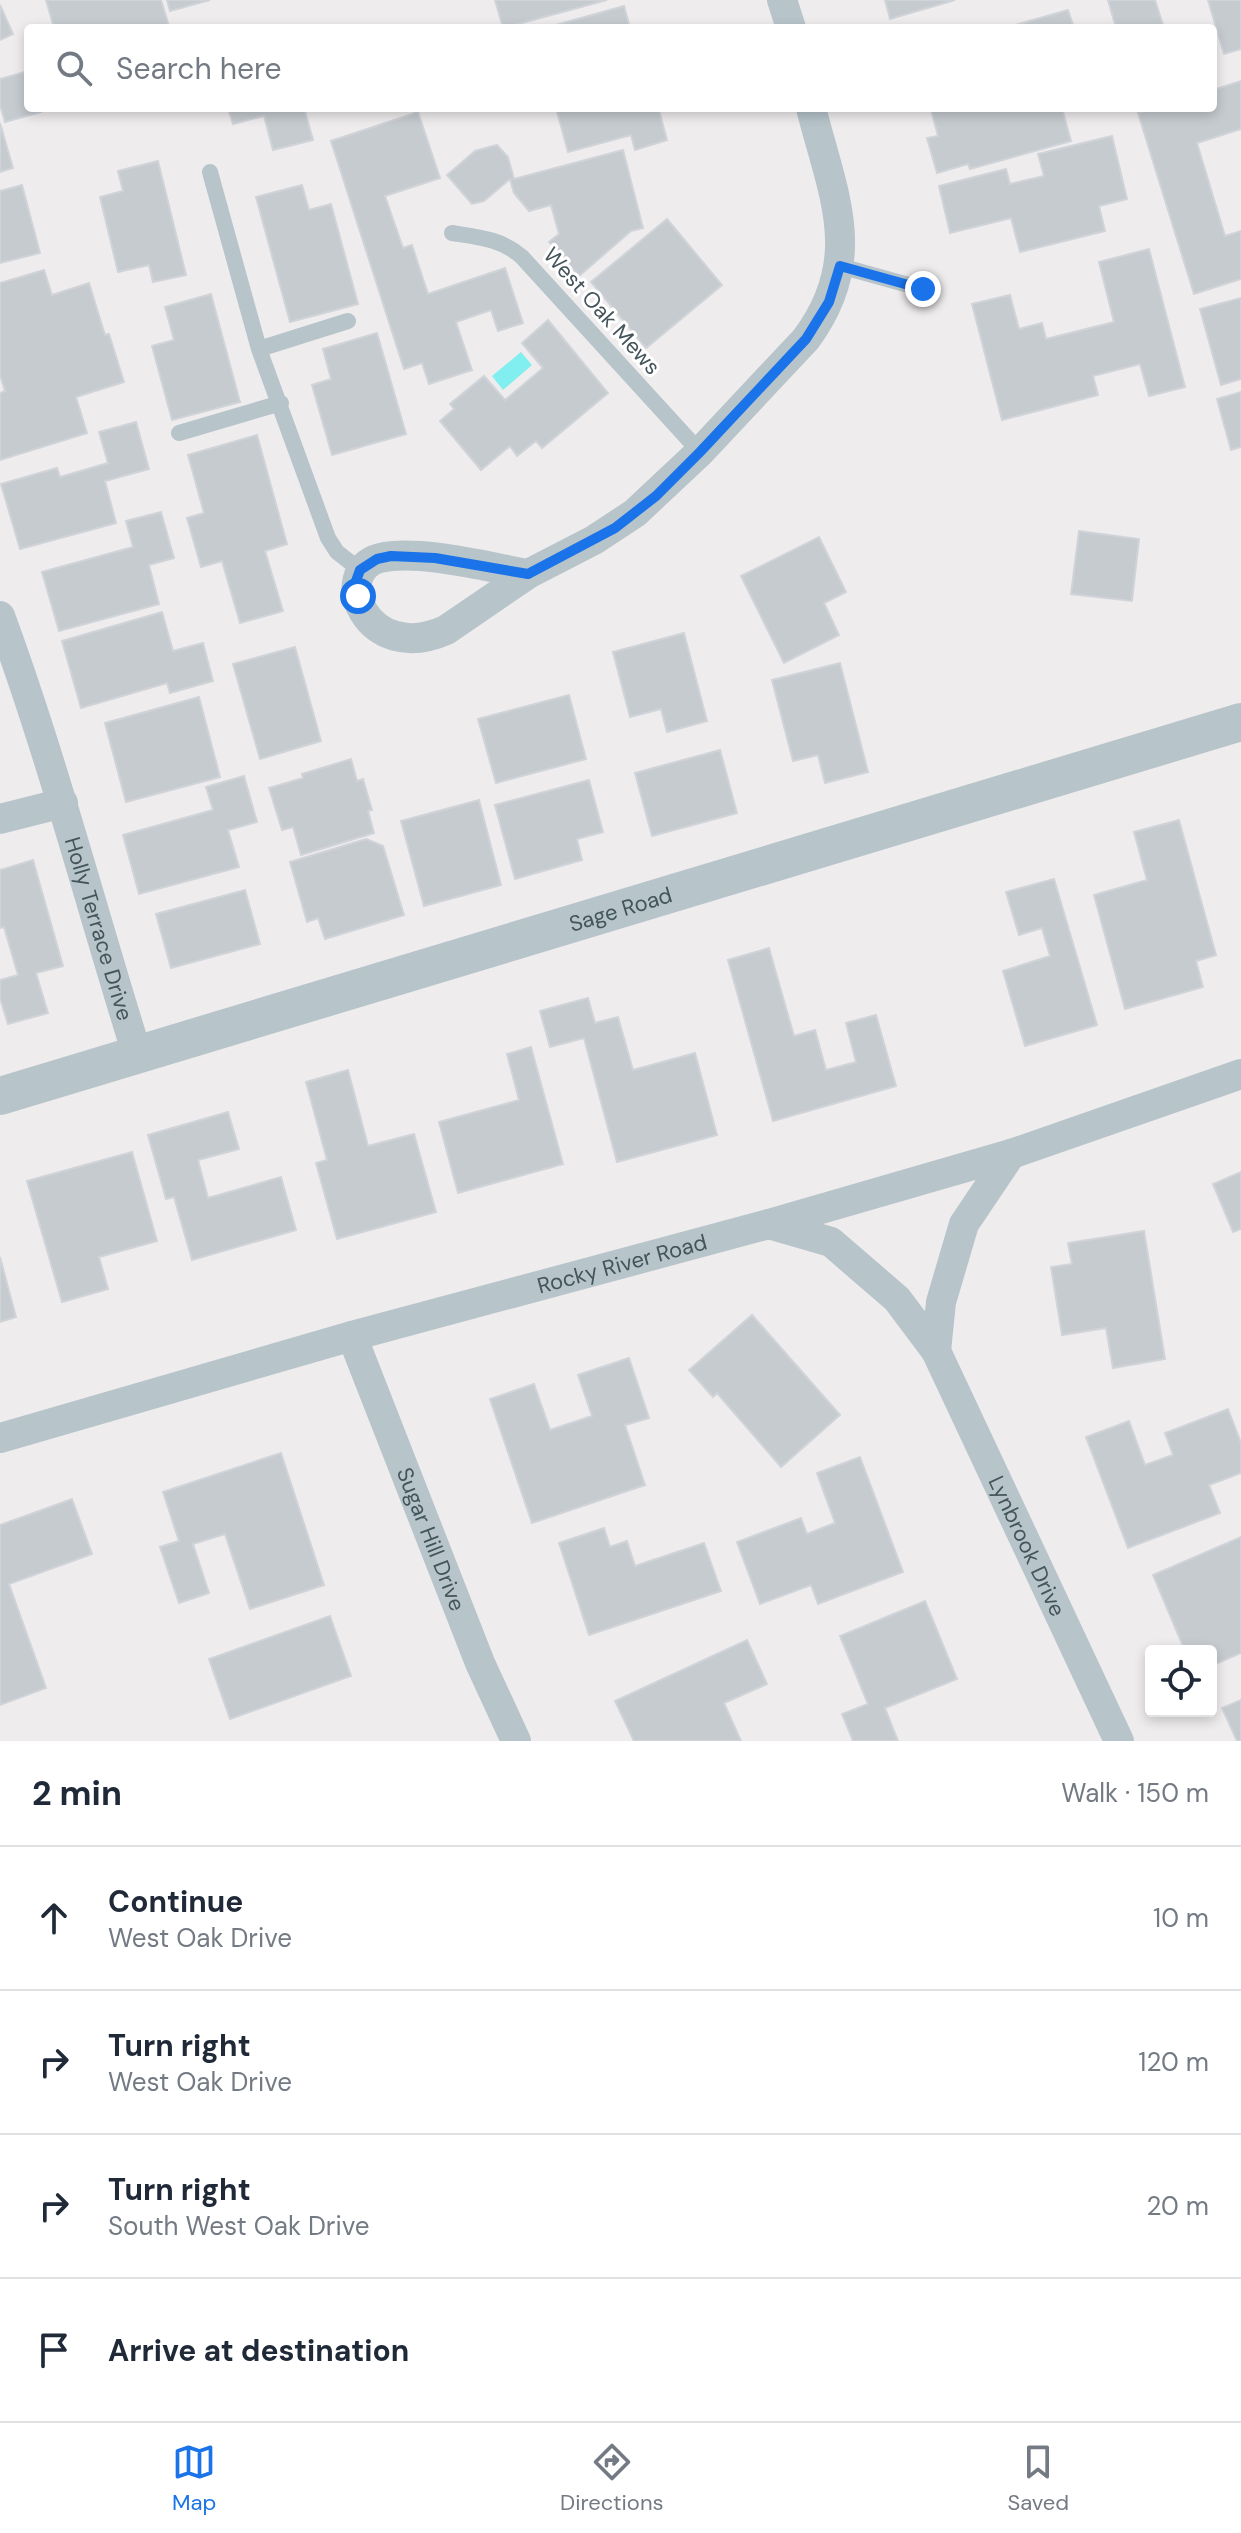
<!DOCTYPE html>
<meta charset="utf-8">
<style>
body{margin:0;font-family:"DM Sans",sans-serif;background:#f2f2f3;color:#1f2937}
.controls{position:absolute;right:24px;bottom:24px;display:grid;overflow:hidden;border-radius:8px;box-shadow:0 4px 12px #0003}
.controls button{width:72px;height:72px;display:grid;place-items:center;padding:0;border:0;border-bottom:2px solid #e0e1e3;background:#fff;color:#1f2937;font:40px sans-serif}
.stop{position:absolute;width:24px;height:24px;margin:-18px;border:6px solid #1a73e8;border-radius:50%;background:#fff}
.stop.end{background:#1a73e8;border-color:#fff;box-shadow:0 2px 8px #0008}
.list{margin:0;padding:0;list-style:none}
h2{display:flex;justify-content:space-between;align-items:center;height:104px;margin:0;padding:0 32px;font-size:34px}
h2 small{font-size:26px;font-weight:400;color:#747a83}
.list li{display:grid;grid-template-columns:52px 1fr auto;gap:24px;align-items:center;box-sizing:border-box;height:144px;padding:0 32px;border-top:2px solid #e0e1e3}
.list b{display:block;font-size:30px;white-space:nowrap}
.list p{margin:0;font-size:26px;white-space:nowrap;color:#747a83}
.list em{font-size:26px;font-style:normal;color:#747a83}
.icon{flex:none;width:44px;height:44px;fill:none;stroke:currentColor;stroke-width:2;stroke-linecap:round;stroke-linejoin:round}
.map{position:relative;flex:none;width:1241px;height:1741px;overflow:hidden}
.search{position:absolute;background:#fff;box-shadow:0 4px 12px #0003;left:24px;right:24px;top:24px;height:88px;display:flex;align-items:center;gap:20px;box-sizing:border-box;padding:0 28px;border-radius:8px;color:#747a83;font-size:30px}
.sheet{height:680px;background:#fff}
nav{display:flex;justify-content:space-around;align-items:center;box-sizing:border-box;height:112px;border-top:2px solid #e0e1e3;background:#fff;font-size:22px;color:#747a83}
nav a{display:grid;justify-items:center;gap:4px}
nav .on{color:#1a73e8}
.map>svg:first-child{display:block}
</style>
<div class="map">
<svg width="1241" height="1741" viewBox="0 0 1241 1741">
<rect width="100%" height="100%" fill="#efeced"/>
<path fill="#81eff0" d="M521,352L532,365L503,390L492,376Z"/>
<path fill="#c6cbd0" stroke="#d0d4d9" stroke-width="2" d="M46,0H161L169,26L54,28Z
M167,0H210L170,11Z
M495,0H607L503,28Z
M885,0H955L890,19Z
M1108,0H1155L1164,28H1116Z
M1208,0H1241V49L1224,54Z
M0,5L13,34L0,40Z
M624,6L630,28H545Z
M1068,10L1074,28H1005Z
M28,71V108H40L41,112L5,122L0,105V79Z
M1241,81V129L1197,143L1225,236L1241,231V279L1194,294L1138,113L1154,108H1213V90Z
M228,108H304L313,140L273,150L264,116L233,124Z
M556,108H666L659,110L667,140L635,150L631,135L568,152Z
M937,108H1062L1071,141L970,169L968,164L937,173L927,138L938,136L931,110Z
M418,112L440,178L385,196L403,248L412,245L428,294L505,268L523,323L498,331L491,310L456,322L472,370L429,384L422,363L404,369L331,141Z
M0,123L13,168L0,172Z
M1112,136L1127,199L1099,206L1105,231L1020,252L1011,218L950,233L939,186L1006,169L1010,184L1044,176L1038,154Z
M497,145L508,157L514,179L623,150L643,228L631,231L579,276L549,242L559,234L551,205L529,211L514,193L510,179L484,201L472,204L447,175L475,151Z
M158,161L186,275L153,282L149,265L118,272L100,197L123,191L118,171Z
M22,185L40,253L0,263V191Z
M302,185L309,210L331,204L358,304L290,322L256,197Z
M667,219L722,285L646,348L591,282Z
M1149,249L1185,387L1149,396L1140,364L1093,376L1098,395L1002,420L972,304L1010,295L1019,329L1042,323L1046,339L1114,322L1099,262Z
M44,270L52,295L89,283L105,335L109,334L124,382L76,397L87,433L0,460V393L5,391L0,375V283Z
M211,294L240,402L172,420L152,346L174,340L165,307Z
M1241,298V379L1221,385L1200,309Z
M548,320L608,393L542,448L536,441L517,456L510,446L481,470L440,421L454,409L450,404L484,376L505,400L543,368L522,343Z
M377,333L406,434L332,455L312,385L331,379L323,349Z
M1241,392V447L1231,450L1217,399Z
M136,422L149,469L105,481L116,523L20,549L1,484L57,468L60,477L108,463L99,432Z
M257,435L287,544L265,551L283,611L240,623L222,561L201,567L187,518L204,513L188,455Z
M161,512L174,558L149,565L159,604L59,631L42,572L133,547L126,521Z
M1079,531L1139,539L1132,601L1071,594Z
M819,537L846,592L824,603L839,635L784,663L741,576Z
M162,612L173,651L203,643L213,681L170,693L167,683L81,708L62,641Z
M684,633L707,721L667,732L661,709L630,717L613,652Z
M295,647L321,741L260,759L233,664Z
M840,663L868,772L825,783L818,755L793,761L772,680Z
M569,695L586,759L496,783L478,719Z
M199,697L220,777L126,802L105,723Z
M720,750L737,813L652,836L635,773Z
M351,759L357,781L363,779L372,810L368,811L374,833L301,855L293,827L282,830L269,788L303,778L302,774Z
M244,776L257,822L228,830L239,867L139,894L123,835L213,810L206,787Z
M589,780L603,832L577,839L582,860L515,879L495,805Z
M479,800L501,885L424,906L401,821Z
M1179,820L1216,955L1196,961L1203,987L1125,1009L1094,895L1147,880L1134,832Z
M366,839L383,846L404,915L325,939L318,918L307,922L290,862Z
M33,860L63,966L36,973L48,1013L8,1024L0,998V980L18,975L4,927L0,928V870Z
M1054,879L1097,1025L1025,1046L1003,971L1050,956L1042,928L1019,935L1006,892Z
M245,890L260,944L171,968L156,914Z
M769,948L794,1036L815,1030L826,1070L856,1062L846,1023L876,1015L896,1086L773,1121L728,960Z
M588,998L595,1023L618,1017L633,1070L695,1053L717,1135L617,1162L584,1038L550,1047L540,1011Z
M531,1047L563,1164L458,1193L439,1122L519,1100L507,1054Z
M348,1070L368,1146L414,1134L436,1212L337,1239L316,1163L327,1160L306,1082Z
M228,1112L239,1149L198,1160L208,1198L281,1177L296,1230L192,1260L174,1197L166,1199L148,1135Z
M132,1152L157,1241L99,1257L108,1289L62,1302L27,1181Z
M1241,1172V1229L1233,1232L1213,1184Z
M1144,1231L1165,1359L1113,1368L1106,1328L1062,1335L1051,1267L1072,1264L1068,1243Z
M0,1257L16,1317L0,1322Z
M752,1315L840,1415L781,1467L717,1393L713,1397L689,1370Z
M629,1358L649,1418L625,1425L645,1485L532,1523L490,1399L534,1384L550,1430L592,1416L578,1375Z
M1228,1409L1241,1443V1473L1209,1485L1220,1513L1128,1548L1086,1437L1129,1421L1145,1465L1173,1455L1165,1433Z
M281,1453L324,1585L250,1609L225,1534L193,1544L209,1593L179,1603L160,1547L179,1541L163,1492Z
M860,1457L903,1572L818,1604L811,1585L760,1604L737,1542L801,1518L807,1534L835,1523L817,1473Z
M72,1499L92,1554L9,1584L46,1688L0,1705V1525Z
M604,1528L610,1547L627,1541L635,1566L704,1543L721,1591L589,1635L559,1543Z
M1241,1537V1653L1211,1666V1651H1185L1153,1575Z
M925,1601L957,1679L885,1708L898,1741H853L842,1714L868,1704L840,1636Z
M330,1616L351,1676L230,1719L209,1659Z
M747,1640L767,1684L724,1703L741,1741H634L615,1701Z
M1241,1700V1741H1237L1222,1708Z"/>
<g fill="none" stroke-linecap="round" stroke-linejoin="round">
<path stroke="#b7c5cb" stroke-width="16" d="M210,172L259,349L328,538L337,552L360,570
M452,233C478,237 502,239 522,257L700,452
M840,266L923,289
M259,349L348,321
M179,433L281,403"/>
<g stroke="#b7c5cb" stroke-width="30">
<path d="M782,0L791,28"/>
<path d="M528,574C488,567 419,549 380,558C329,571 366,666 446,630L528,574L594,540L635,513L700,452L806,339C866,258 833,195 811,108"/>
<path id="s1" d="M0,616C53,760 91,907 137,1054"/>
<path d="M0,819L63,803"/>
<path id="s2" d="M769,1224L831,1242L897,1299L936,1351L1119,1741"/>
<path id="s3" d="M352,1336L480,1663L516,1741"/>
<path d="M936,1351L941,1302L964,1224L1011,1154"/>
<path id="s4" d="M0,1438L352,1336L769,1224L1011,1154L1241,1074"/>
</g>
<path stroke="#b7c5cb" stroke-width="38" id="s5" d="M0,1096L1241,722"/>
</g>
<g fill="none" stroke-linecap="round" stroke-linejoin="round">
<path stroke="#1a73e8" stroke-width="10" d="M358,596L356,581L360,570L377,559L391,556L435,558L528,574L615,528L656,496L700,452L806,339L829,302L840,266L923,289"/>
</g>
<g text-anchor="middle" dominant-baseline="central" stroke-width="6" stroke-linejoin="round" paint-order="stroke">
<g font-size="22" fill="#44545b" stroke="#fff">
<text transform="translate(602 311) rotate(48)">West Oak Mews</text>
<text stroke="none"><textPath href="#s5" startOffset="648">Sage Road</textPath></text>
<text stroke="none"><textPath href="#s1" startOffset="328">Holly Terrace Drive</textPath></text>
<text stroke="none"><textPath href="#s4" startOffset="646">Rocky River Road</textPath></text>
<text stroke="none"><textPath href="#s3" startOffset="218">Sugar Hill Drive</textPath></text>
<text stroke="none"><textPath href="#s2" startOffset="432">Lynbrook Drive</textPath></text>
</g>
</g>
</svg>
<div class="controls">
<button><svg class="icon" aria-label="locate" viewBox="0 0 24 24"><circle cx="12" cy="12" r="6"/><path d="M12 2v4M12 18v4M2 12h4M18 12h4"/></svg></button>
</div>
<div class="stop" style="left:358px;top:596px"></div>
<div class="stop end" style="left:923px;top:289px"></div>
<div class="search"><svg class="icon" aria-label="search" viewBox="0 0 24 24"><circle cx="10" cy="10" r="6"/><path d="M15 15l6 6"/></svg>Search here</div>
</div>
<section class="sheet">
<h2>2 min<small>Walk · 150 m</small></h2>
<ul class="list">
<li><svg class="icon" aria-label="ahead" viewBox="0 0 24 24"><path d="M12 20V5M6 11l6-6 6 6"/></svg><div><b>Continue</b><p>West Oak Drive</p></div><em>10 m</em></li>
<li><svg class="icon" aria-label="right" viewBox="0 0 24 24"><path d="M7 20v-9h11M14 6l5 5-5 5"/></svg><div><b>Turn right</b><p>West Oak Drive</p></div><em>120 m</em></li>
<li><svg class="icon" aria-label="right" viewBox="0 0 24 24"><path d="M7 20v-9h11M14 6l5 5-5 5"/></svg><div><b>Turn right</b><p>South West Oak Drive</p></div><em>20 m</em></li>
<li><svg class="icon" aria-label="arrive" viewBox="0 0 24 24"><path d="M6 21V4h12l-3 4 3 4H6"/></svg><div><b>Arrive at destination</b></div></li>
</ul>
</section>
<nav>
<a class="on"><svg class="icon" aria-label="map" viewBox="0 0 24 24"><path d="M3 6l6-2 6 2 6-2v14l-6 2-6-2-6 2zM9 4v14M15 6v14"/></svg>Map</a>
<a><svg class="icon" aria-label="directions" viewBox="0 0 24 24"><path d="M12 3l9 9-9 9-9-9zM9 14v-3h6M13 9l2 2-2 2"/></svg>Directions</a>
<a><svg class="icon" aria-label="saved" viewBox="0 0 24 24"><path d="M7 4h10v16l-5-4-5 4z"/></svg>Saved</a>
</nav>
